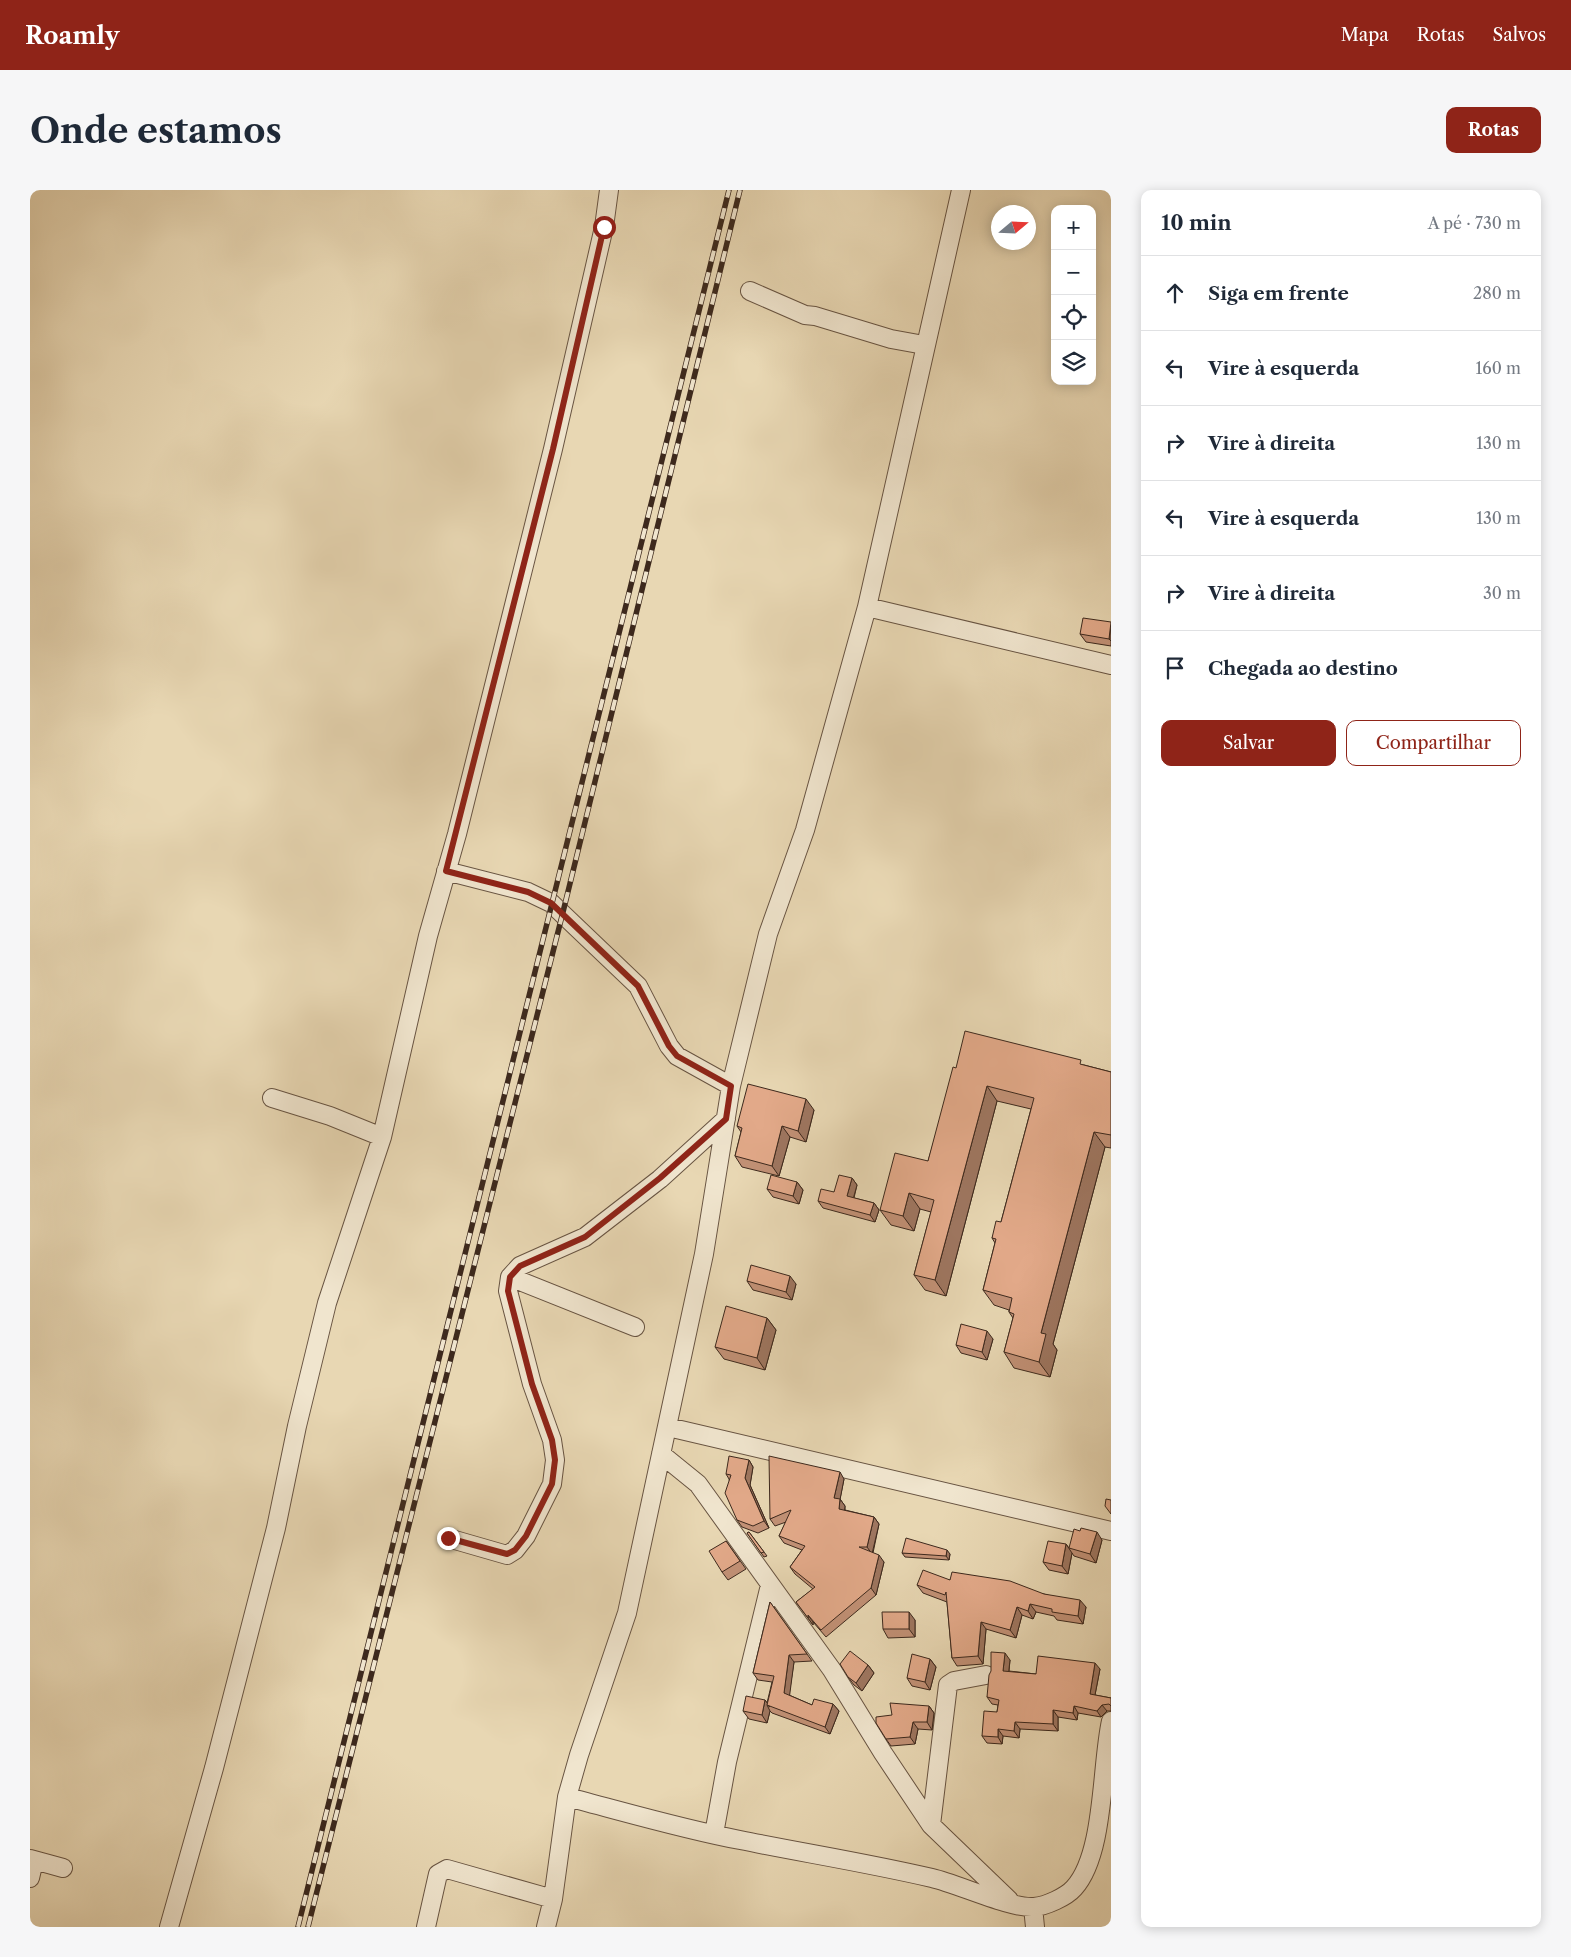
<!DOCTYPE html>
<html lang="pt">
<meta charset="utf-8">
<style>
body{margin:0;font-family:"Libre Caslon Text",serif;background:#f6f6f7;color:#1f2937}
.controls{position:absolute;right:15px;top:15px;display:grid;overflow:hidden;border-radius:10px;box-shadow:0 2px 12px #0003}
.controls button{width:45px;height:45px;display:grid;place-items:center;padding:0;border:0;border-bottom:1px solid #e0e1e3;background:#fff;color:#1f2937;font:25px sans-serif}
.compass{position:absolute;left:961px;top:15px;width:45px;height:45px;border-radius:50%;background:#fff;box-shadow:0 2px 12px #0003;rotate:71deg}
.stop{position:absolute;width:15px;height:15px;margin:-11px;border:4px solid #8f2418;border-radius:50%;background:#fff}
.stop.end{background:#8f2418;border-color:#fff;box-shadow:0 1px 5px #0008}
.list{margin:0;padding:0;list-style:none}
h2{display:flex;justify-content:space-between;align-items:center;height:65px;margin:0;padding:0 20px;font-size:21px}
h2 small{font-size:16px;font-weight:400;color:#747a83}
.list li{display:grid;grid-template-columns:32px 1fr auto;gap:15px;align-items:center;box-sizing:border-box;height:75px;padding:0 20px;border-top:1px solid #e0e1e3}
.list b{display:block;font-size:19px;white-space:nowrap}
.list em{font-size:16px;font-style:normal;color:#747a83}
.actions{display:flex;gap:10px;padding:15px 20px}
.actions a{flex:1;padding:11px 0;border:1px solid #8f2418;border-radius:10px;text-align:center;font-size:18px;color:#8f2418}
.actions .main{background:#8f2418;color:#fff}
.icon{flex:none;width:28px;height:28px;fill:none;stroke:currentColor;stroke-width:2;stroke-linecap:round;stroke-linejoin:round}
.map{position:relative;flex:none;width:1081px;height:1737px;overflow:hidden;border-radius:10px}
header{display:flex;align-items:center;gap:30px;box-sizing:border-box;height:70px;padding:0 25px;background:#8f2418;color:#fff}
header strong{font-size:24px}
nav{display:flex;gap:28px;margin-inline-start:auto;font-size:18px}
.intro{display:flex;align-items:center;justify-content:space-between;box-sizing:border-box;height:120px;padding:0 30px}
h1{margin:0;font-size:35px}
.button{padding:12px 22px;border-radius:10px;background:#8f2418;color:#fff;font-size:18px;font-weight:700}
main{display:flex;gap:30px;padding:0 30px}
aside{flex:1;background:#fff;border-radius:10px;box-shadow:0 2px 12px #0003}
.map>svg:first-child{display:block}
</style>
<header>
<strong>Roamly</strong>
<nav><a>Mapa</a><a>Rotas</a><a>Salvos</a></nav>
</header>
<div class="intro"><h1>Onde estamos</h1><a class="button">Rotas</a></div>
<main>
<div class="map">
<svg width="1081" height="1737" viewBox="0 0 1081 1737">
<rect width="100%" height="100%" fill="#e8d7b3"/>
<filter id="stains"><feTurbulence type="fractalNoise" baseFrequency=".004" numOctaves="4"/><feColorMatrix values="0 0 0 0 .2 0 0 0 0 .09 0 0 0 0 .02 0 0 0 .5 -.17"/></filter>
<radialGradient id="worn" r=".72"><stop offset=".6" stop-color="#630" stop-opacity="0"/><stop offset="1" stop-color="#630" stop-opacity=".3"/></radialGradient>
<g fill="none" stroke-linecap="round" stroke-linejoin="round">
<g stroke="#685442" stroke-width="20">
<path id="street" d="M720,101L775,125L785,126L861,149L894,155
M837,417L1081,475
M416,681L498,702L521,713L608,796L639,856L647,866L701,896
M242,908L300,926L352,947
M480,1087L605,1137
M638,1237L1081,1341
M631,1264L668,1294L802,1480L853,1563L901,1635L979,1710
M418,1348L477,1365L485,1360L496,1346L522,1294L525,1270L522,1250L502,1194L478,1101L480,1087L490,1076L555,1047L630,989L696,929
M537,1607C595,1622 652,1639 710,1650C774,1663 838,1673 902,1688C928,1694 981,1719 1004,1717C1016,1716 1036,1707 1044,1698C1075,1664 1071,1576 1081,1531
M901,1635L918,1495L924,1491L956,1485
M684,1644L697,1572L740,1395
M0,1669L33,1678
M0,1688L4,1671
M1003,1717L1005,1737
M139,1737L184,1578L246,1338L267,1236L297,1113L352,947L398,746L427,644L523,259L574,37L579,0
M396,1737L408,1684L417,1679L523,1709
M516,1737L523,1709L537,1607L549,1565L597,1423L674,1064L701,896L738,744L775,640L837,417L931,0"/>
</g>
<use href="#street" stroke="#f0e5ce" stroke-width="18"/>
<g stroke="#3d291d" stroke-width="5.5">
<path id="rail" d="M268,1737L699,0
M278,1737L533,722L710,0"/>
</g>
<use href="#rail" stroke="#f0e5ce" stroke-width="4" stroke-dasharray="11" stroke-linecap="butt"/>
</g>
<path fill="#c29176" stroke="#3d291d" d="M1081,436V456L1056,452L1050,444Z
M1054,875L1081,882V958L1075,957L1023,1154L1027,1160L1020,1187L984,1178L974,1162L983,1128L979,1122V1120L964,1115L953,1100L965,1053L962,1048L971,1032L1001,919L967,911L916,1106L895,1100L884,1085L901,1022L890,1019L884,1041L861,1035L850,1020L898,971L926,878Z
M784,920L776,952L760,947L749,986L712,977L705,966L711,942L707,936Z
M822,988L827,995L824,1008L844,1013L849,1020L845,1032L793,1018L788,1011L804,1002Z
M767,992L773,1000L769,1014L743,1007L737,999Z
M717,1091L766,1094L762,1110L723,1100Z
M737,1128L746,1140L735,1180L694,1169L685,1157Z
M963,1149L957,1170L931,1163L926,1155Z
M719,1270L723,1277L720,1295L739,1338L728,1343L712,1337L707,1330L699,1289L696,1284Z
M814,1289L810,1309L815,1316V1320L844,1327L849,1334L843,1363L854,1372L846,1405L796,1447L783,1432V1435L766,1412L783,1399L765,1384L760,1377L772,1360L754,1353L749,1346L756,1332L745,1336L740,1329Z
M719,1342L737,1366L734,1367L717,1343Z
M1072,1350L1066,1373L1044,1366L1042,1363L1038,1384L1019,1380L1013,1372L1036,1354L1039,1358Z
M696,1351L716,1379L698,1390L692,1382Z
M872,1363L920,1364L919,1370L875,1367Z
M920,1390L1014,1404L1056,1417L1053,1434L1027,1430L1024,1426L1006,1422L1003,1429L992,1425L986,1448L956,1439L953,1474L927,1476L922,1468L917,1412L893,1403L887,1395Z
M740,1412L782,1471L764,1472L759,1505L782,1515L803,1514L809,1521L800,1544L742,1523L740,1521L737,1533L719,1529L713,1521L735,1510L737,1513L742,1492L728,1490L723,1483Z
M885,1430V1447L858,1448L853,1439Z
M900,1469L906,1477L900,1500L882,1496L877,1488Z
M980,1470L979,1481L1006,1484L1070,1479L1065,1505L1081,1508V1521H1077L1071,1527L1048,1523L1047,1530L1028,1527V1541L990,1539L989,1548L973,1546L972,1554L957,1553L952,1546L967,1522L968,1515L962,1514L957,1507Z
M838,1475L844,1483L832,1501L824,1495L818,1487Z
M899,1516L904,1523L902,1540L888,1539L885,1554L861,1556L856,1549Z"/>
<path fill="#9e7660" stroke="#3d291d" d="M1081,436V451L1079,449Z
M957,896L967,911L916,1106L905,1090Z
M776,909L784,920L776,952L768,941Z
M752,936L760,947L749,986L742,976Z
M1064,942L1075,957L1023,1154L1027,1160L1020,1187L1009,1172L1011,1143Z
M822,988L827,995L822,1013L817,1006Z
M767,992L773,1000L769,1014L763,1006Z
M879,1003L890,1019L884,1041L873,1026Z
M844,1013L849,1020L845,1032L840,1025Z
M760,1086L766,1094L762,1110L756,1102Z
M737,1128L746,1140L735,1180L727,1168Z
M957,1141L963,1149L957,1170L952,1162Z
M719,1270L723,1277L720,1295L739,1338L734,1331L715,1288Z
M810,1282L814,1289L809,1315L804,1308Z
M810,1309L815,1316L814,1326L809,1319Z
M844,1327L849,1334L842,1364L837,1357Z
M1067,1342L1072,1350L1066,1373L1060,1364Z
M1036,1354L1042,1363L1038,1384L1032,1376Z
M917,1360L920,1364L919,1370L916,1366Z
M849,1365L854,1372L846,1405L841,1398Z
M1050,1410L1056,1417L1053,1434L1048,1426Z
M1000,1414L1006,1422L1003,1429L998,1421Z
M987,1417L992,1425L986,1448L980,1440Z
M879,1422L885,1430V1447L879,1439Z
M778,1425L783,1432V1435L778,1428Z
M951,1432L956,1439L953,1474L948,1466Z
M975,1463L980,1470L978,1488L973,1481Z
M759,1465L764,1472L759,1510L754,1503Z
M900,1469L906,1477L900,1500L895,1492Z
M1065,1473L1070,1479L1064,1510L1060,1504Z
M838,1475L844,1483L832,1501L826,1493Z
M735,1510L740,1517L737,1515L740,1521L737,1533L732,1525Z
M803,1514L809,1521L800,1544L795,1537Z
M1072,1515L1077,1521L1071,1527L1067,1521Z
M899,1516L904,1523L902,1540L897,1532Z
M1044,1516L1048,1523L1047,1530L1043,1523Z
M1023,1520L1028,1527V1541L1023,1534Z
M883,1532L888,1539L885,1554L880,1547Z
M985,1532L990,1539L989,1548L984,1541Z
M968,1539L973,1546L972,1554L968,1547Z"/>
<path fill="#e2a989" stroke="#3d291d" d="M1053,428L1081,432L1079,449L1050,444Z
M935,841L1051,870L1050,874L1081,882V945L1064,942L1011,1143L1016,1144L1009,1172L974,1162L984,1124L979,1122L982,1108L953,1100L966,1049L962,1048L966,1031L971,1032L1004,908L957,896L905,1090L884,1085L904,1010L879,1003L873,1026L850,1020L865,963L898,971L923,877L926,878Z
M718,894L776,909L768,941L752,936L742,976L705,966L712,938L707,936Z
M741,985L767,992L763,1006L737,999Z
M809,985L822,988L817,1006L844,1013L840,1025L788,1011L791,999L804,1002Z
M721,1075L760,1086L756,1102L717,1091Z
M696,1116L737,1128L727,1168L685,1157Z
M931,1134L957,1141L952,1162L926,1155Z
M699,1266L719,1270L715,1288L734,1331L723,1336L707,1330L695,1303L701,1285L696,1284Z
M739,1266L810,1282L804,1308L810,1309L809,1319L844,1327L837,1357H829L849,1365L841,1398L791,1440L778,1425V1428L766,1412L785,1397L760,1377L775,1356L749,1346L761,1320L740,1329Z
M1076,1309L1081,1310V1324L1075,1316Z
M1051,1338L1067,1342L1060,1364L1039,1358L1044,1339L1050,1341Z
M719,1342L734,1362L731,1363L717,1343Z
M876,1348L917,1360L916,1366L872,1363Z
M696,1351L710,1371L692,1382L679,1361Z
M1018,1351L1036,1354L1032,1376L1013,1372Z
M893,1380L920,1390L922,1382L980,1391L1014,1404L1050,1410L1048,1426L1022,1422V1419L1000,1414L998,1421L987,1417L980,1440L951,1432L948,1466L922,1468L916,1402L915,1405L887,1395Z
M740,1412L777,1464L759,1465L754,1503L782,1515L784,1509L803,1514L795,1537L737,1515L744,1486L723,1483Z
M852,1422H879V1439H853Z
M820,1461L838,1475L826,1493L818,1487L810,1474Z
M961,1462L975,1463L973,1481L1006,1484L1008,1466L1065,1473L1060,1504L1081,1508V1516L1079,1514L1072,1515L1067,1521L1044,1516L1043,1523L1023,1520V1534L985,1532L984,1541L968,1539V1547L952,1546L954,1521L967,1522L969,1510L957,1507L959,1485L961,1481Z
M882,1464L900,1469L895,1492L877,1488Z
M716,1506L735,1510L732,1525L713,1521Z
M860,1513L899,1516L897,1532H883L880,1547L856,1549L846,1533V1527L862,1525Z"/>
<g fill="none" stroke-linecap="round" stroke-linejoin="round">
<path stroke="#8f2418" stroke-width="6" d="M418,1348L477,1364L485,1360L496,1346L522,1294L525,1270L522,1250L502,1194L478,1101L480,1087L490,1076L555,1047L630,988L696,929L701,896L647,866L639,856L608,796L521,713L498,702L416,681L523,259L574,37"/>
</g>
<rect width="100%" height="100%" filter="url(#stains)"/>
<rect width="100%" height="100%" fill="url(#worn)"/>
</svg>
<div class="controls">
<button>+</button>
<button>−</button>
<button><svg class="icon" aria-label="locate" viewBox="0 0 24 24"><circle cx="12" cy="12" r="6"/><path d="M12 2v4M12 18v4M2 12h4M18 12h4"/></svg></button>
<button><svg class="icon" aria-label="layers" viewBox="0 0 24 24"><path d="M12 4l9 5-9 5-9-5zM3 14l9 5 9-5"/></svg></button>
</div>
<svg class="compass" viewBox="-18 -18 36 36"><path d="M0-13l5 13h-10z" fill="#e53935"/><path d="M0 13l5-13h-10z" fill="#747a83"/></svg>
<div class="stop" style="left:574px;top:37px"></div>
<div class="stop end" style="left:418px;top:1348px"></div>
</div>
<aside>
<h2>10 min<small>A pé · 730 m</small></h2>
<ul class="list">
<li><svg class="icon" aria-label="ahead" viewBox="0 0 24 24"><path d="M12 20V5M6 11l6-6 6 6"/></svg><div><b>Siga em frente</b></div><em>280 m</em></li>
<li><svg class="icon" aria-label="left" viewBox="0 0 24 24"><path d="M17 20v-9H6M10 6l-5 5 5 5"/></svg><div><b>Vire à esquerda</b></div><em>160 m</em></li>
<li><svg class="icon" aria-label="right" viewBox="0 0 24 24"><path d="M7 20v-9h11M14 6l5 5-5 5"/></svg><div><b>Vire à direita</b></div><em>130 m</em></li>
<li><svg class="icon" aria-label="left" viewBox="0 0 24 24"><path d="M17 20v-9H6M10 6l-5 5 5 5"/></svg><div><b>Vire à esquerda</b></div><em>130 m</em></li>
<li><svg class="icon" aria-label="right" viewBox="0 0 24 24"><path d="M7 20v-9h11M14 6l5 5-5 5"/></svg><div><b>Vire à direita</b></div><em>30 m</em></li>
<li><svg class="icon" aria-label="arrive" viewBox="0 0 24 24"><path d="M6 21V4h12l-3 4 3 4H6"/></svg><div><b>Chegada ao destino</b></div></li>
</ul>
<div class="actions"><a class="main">Salvar</a><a>Compartilhar</a></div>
</aside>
</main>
